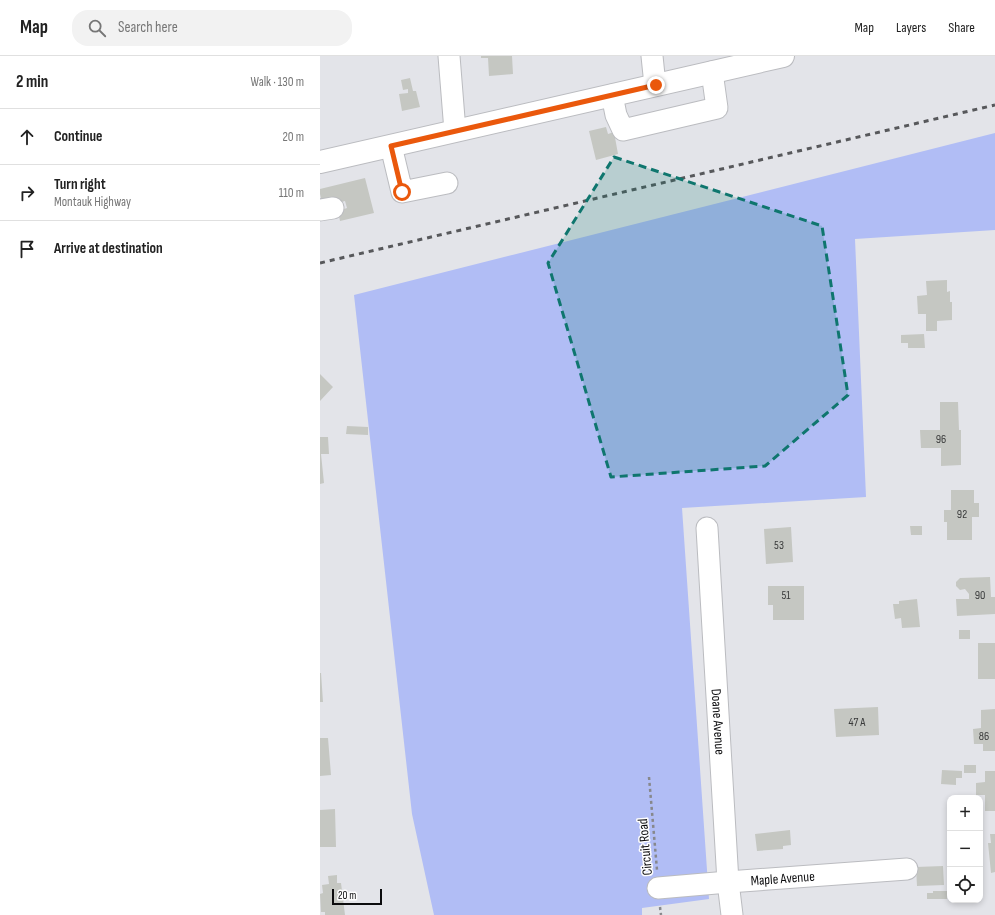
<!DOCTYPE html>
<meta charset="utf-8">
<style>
body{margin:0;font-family:"Sofia Sans Condensed",sans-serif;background:#f2f2f2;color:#222}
.controls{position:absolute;right:12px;bottom:12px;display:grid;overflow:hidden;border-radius:8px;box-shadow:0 2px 6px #0003}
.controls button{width:36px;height:36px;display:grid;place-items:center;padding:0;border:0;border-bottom:1px solid #e0e0e0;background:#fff;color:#222;font:20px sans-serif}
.scale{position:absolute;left:12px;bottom:10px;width:50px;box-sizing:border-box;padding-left:4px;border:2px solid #0c0c0e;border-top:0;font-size:11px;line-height:14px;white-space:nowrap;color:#0c0c0e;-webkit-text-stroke:3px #fff;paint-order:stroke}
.stop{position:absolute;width:12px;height:12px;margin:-9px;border:3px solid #ea580c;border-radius:50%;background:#fff}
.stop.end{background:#ea580c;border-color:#fff;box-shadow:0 1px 4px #0008}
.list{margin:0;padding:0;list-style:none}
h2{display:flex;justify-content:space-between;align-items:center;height:52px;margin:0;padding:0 16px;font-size:17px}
h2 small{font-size:13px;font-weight:400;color:#767676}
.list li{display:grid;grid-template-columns:26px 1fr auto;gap:12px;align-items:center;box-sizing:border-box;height:56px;padding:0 16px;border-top:1px solid #e0e0e0}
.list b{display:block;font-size:15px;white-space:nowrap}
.list p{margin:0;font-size:13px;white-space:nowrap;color:#767676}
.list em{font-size:13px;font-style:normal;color:#767676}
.icon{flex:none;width:22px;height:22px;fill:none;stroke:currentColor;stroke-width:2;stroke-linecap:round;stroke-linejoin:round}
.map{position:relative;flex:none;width:675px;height:859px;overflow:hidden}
header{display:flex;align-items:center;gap:24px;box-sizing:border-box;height:56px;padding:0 20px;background:#fff;border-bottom:1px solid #e0e0e0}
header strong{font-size:19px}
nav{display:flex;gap:22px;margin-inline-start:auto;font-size:14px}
.search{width:280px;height:36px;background:#f2f2f2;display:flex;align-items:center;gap:10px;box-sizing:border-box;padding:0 14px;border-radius:16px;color:#767676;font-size:15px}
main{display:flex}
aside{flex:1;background:#fff}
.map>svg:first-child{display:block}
</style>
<header>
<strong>Map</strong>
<div class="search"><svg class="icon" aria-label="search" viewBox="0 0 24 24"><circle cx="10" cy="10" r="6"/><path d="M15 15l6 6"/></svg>Search here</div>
<nav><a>Map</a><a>Layers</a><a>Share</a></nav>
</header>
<main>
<aside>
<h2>2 min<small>Walk · 130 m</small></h2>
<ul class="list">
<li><svg class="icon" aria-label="ahead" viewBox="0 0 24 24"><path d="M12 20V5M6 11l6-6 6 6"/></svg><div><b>Continue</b></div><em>20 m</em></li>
<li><svg class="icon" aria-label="right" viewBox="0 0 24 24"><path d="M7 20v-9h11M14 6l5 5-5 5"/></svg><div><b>Turn right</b><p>Montauk Highway</p></div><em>110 m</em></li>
<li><svg class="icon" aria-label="arrive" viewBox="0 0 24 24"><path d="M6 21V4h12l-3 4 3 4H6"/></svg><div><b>Arrive at destination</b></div></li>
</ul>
</aside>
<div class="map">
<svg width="675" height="859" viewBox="0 0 675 859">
<rect width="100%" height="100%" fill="#e3e4e9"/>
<path fill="#b1bdf5" d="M675,77V174L535,183L546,441L362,452L389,843L322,852V859H114L92,758L34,239Z"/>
<path fill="#c5c7c2" d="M161,0H192L193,18L169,20L168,2H161Z
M90,22L93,35H96L100,51L82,55L79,38L88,37V33L83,34L81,24Z
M286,71L288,78L294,76L298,98L276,104L269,75Z
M45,122L54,157L20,165L18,155L27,152L25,145L3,151L0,138V133Z
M627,224V236L630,235V246H632V264L617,265V275H606V258H598L597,240L607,239L606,225Z
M604,278L605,292H588V287H581V279Z
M0,318L13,331L0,345Z
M620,346H638L639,374H641V409L621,410V392H601L600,374H620Z
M27,370L48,371V379L26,378Z
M0,381H8L9,398H1L4,427L0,428Z
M631,434H654V447H659V461H652V484H627V466H624V454H631Z
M590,470H602V479H591Z
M471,471L473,506L446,508L444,473Z
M670,521L671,541H675V558L637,560L636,543H649V538L645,533L640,534L636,530V526L640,522Z
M448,530H484V564H453V549H448Z
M597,543L600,571L582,572L581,562L575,563L573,548H579V545Z
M639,574H650V583H639Z
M658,587H675V623H658Z
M0,617H1L3,646H0Z
M558,651L559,679L516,681L514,653Z
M675,653V695H663V688H654L653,673L661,672V654Z
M0,682H8L11,719L0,720Z
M644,709H656V717H644Z
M622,714L642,715V722H636V729L621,728Z
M665,715H675V755H665V739H656V727L665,726Z
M15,753L16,791H0V754Z
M470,774L471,789L463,790V793L437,795L435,778Z
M670,778H675V816L671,817L668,787H671Z
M623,810L624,829L597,830L596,811Z
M17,819V827H21L25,859H5V856H1L0,838L3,837L2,829L9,828L8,820Z
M613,835H627V843H607V837H613Z"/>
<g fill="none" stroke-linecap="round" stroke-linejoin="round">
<g stroke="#bbbcc0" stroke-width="23">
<g id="minor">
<path d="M129,0L135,75"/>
<path d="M332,0L335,29"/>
<path d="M292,39L296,59L303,74L397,52L392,16"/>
<path d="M71,90L82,136L127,127"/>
<path d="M0,154L13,152"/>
<path id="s1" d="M387,472L408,826L412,859"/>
<path id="s2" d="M338,832L408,826L587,813"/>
</g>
</g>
<g stroke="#bbbcc0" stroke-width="24">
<path id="major" d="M0,106L463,0"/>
</g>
<path stroke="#87888c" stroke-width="2.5" stroke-dasharray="3 3" stroke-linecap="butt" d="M329,721L337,814
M340,851L341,859"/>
<use href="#minor" stroke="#fff" stroke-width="21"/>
<use href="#major" stroke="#fff" stroke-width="22"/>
<path stroke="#57585b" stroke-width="3" stroke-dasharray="5 5" stroke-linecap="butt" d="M0,207L675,49"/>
</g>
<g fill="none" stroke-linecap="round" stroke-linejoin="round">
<path stroke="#ea580c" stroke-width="5" d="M82,136L71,90L336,29"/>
</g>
<path fill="#0f766e" fill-opacity="0.2" stroke="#0f766e" stroke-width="3" stroke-dasharray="8 5" stroke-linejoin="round" d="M294,101L502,170L528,339L445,410L291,421L228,207Z"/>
<g text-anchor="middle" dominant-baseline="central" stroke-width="3" stroke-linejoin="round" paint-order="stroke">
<g font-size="12" fill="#3a3b3b">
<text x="621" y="383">96</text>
<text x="642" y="458">92</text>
<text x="459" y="489">53</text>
<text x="466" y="539">51</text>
<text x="660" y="539">90</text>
<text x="537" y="666">47 A</text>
<text x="664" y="680">86</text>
</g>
<g font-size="14" fill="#0c0c0e" stroke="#fff">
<text stroke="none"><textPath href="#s1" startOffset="194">Doane Avenue</textPath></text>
<text transform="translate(325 791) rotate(-95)">Circuit Road</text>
<text stroke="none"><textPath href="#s2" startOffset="125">Maple Avenue</textPath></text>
</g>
</g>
</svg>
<div class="controls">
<button>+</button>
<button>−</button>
<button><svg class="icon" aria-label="locate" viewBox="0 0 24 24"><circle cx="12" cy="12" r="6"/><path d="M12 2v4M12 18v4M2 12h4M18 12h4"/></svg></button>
</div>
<div class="scale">20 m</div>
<div class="stop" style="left:82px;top:136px"></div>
<div class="stop end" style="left:336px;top:29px"></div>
</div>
</main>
